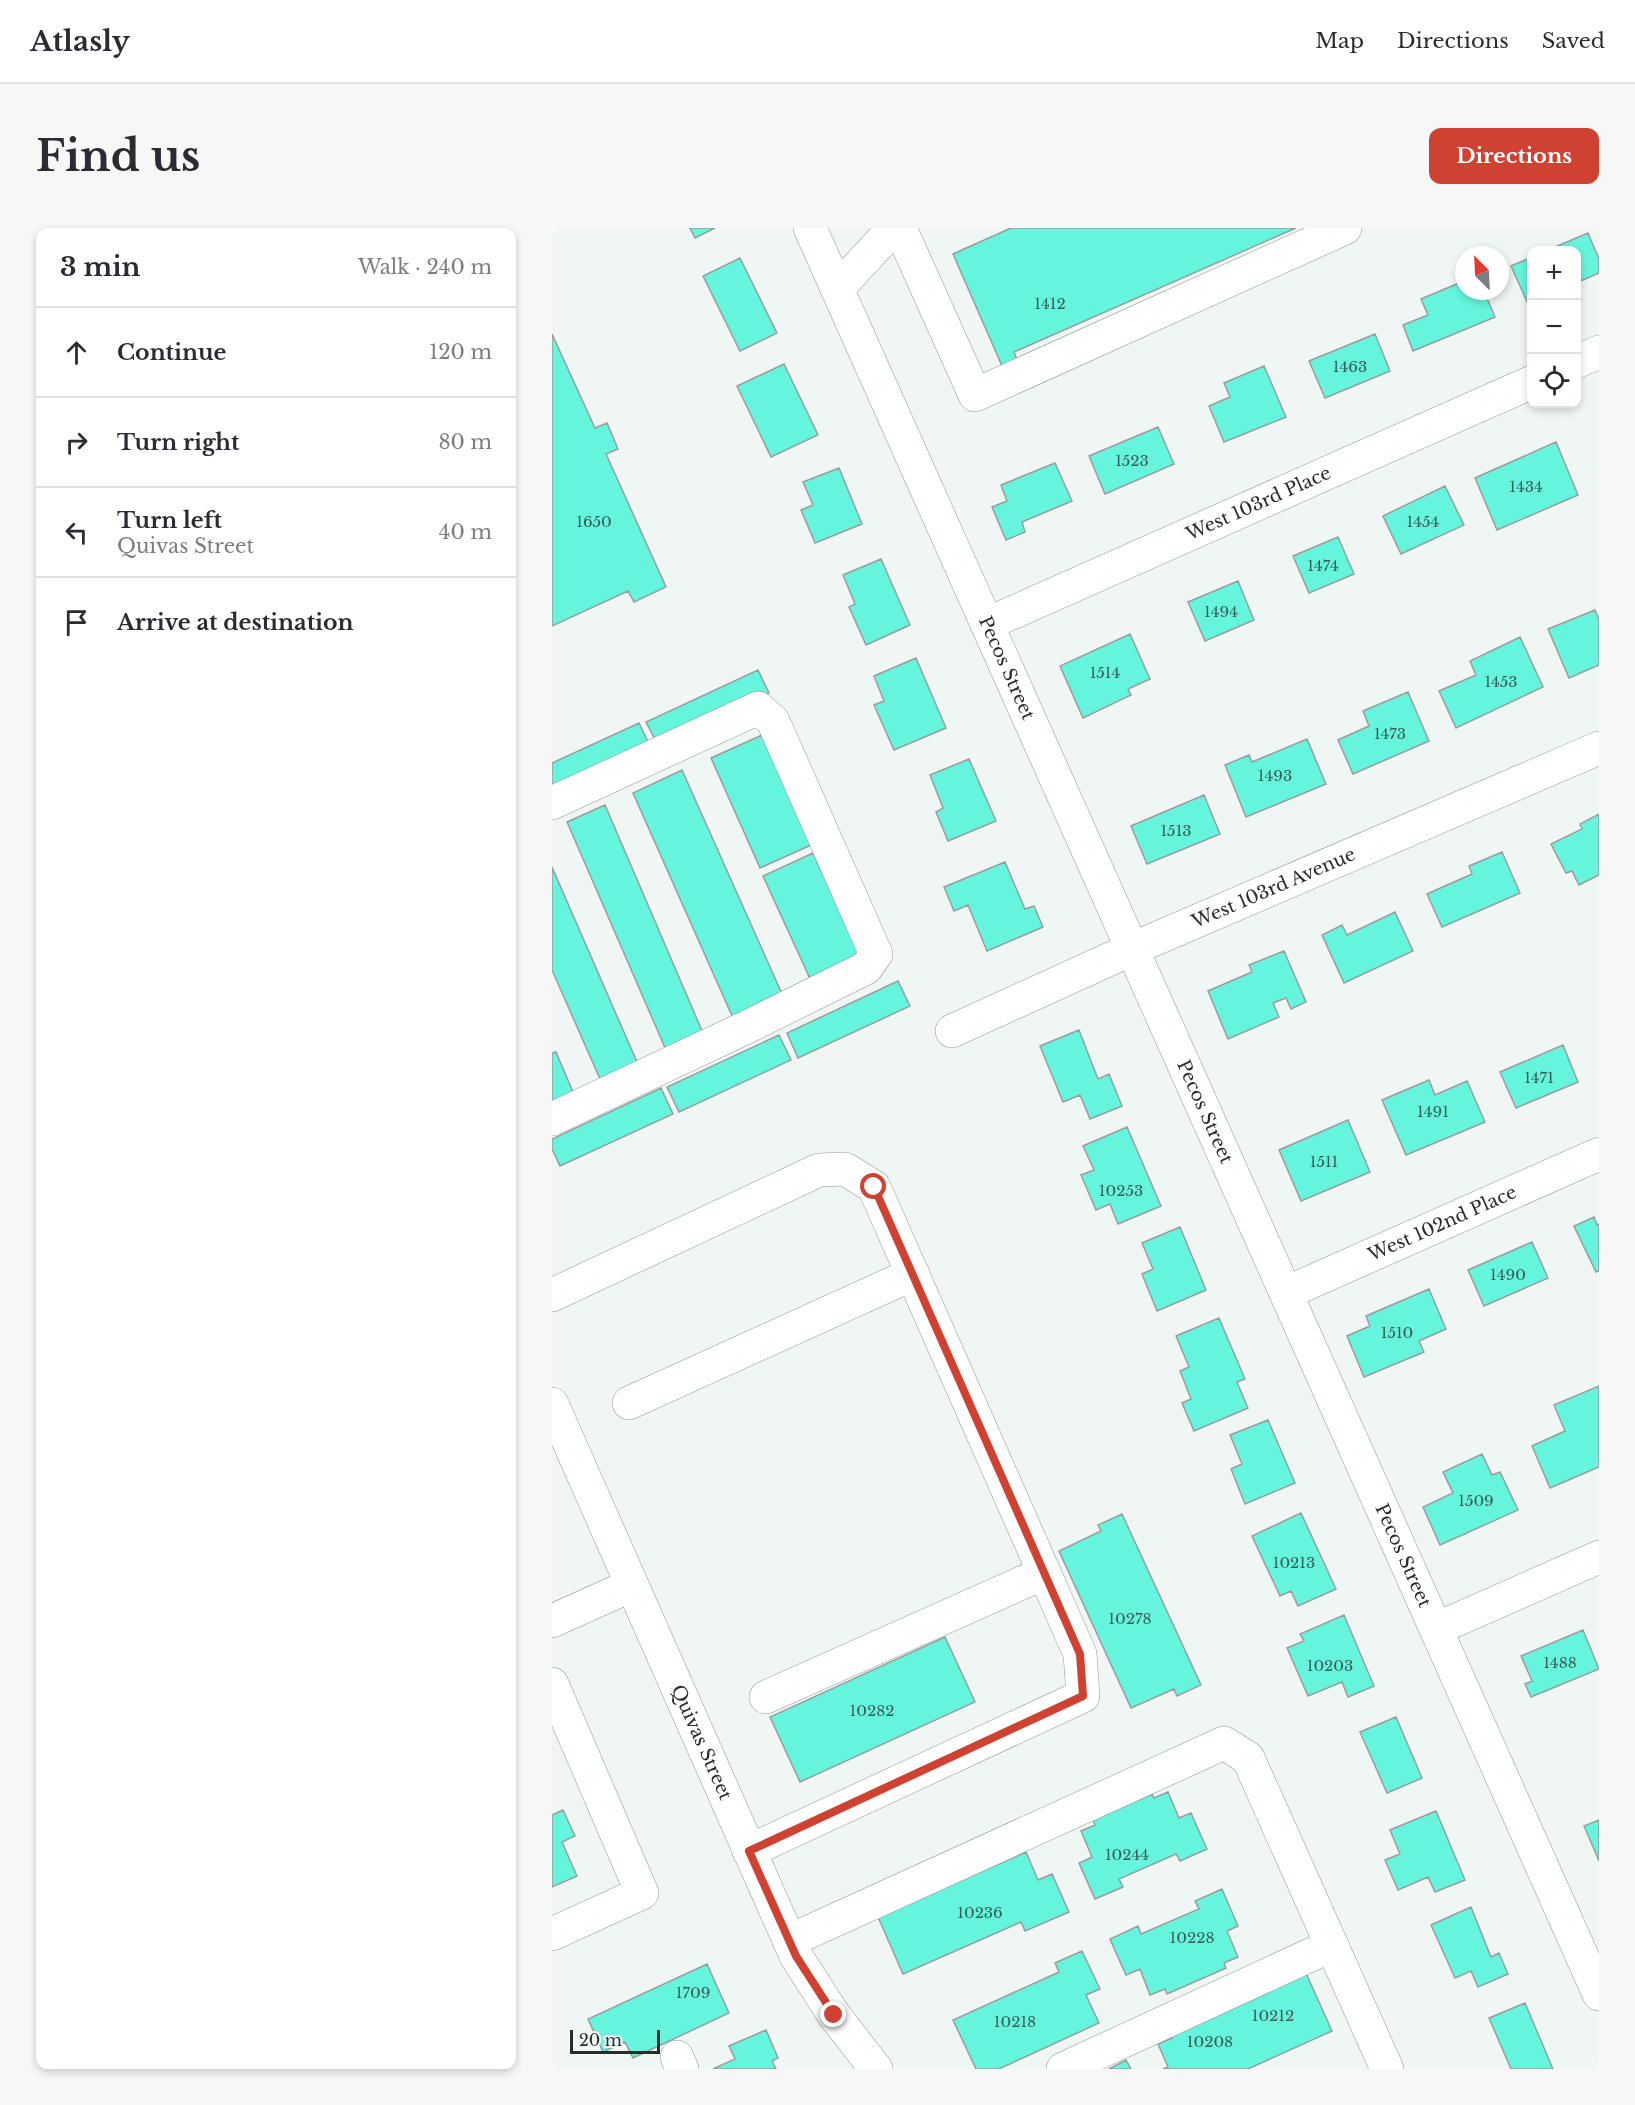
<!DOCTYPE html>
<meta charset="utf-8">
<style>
body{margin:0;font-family:"Libre Baskerville",serif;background:#f7f7f7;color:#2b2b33}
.controls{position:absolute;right:18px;top:18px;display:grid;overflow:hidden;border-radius:12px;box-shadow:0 3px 9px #0003}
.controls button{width:54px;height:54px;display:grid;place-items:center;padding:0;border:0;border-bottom:2px solid #e1e1e2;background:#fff;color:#2b2b33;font:30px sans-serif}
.compass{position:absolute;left:903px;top:18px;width:54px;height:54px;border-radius:50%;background:#fff;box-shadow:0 3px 9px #0003;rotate:336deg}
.scale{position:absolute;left:18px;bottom:15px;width:90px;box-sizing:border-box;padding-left:6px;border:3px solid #2a2c2b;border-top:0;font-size:16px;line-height:21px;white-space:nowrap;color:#2a2c2b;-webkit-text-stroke:4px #eff6f4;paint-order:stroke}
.stop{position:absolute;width:18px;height:18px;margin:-14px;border:4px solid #cf4232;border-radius:50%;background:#fff}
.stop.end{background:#cf4232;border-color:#fff;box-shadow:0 2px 6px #0008}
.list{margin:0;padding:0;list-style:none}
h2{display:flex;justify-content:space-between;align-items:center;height:78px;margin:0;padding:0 24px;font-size:26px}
h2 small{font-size:20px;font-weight:400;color:#7c7c81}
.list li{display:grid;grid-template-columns:39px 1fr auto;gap:18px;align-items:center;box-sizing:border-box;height:90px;padding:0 24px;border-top:2px solid #e1e1e2}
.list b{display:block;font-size:22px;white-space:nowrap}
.list p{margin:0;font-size:20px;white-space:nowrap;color:#7c7c81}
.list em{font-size:20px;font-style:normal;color:#7c7c81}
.icon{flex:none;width:33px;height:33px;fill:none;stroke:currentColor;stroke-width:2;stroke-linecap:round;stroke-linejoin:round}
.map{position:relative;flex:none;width:1047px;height:1841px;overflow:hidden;border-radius:12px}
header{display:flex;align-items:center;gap:36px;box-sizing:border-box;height:84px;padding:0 30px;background:#fff;border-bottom:2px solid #e1e1e2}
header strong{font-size:28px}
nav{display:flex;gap:33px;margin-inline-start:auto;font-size:21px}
.intro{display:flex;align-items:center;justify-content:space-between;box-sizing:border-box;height:144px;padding:0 36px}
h1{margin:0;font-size:42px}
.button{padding:15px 27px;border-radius:12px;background:#cf4232;color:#fff;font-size:21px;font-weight:700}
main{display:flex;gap:36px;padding:0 36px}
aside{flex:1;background:#fff;border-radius:12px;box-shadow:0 3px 9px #0003}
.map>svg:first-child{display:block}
</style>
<header>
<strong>Atlasly</strong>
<nav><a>Map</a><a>Directions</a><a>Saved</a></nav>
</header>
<div class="intro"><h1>Find us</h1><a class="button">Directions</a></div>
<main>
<aside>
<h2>3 min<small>Walk · 240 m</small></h2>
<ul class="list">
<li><svg class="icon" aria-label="ahead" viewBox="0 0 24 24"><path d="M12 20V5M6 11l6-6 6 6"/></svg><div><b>Continue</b></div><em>120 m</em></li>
<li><svg class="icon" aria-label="right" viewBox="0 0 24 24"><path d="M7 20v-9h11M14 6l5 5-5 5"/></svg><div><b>Turn right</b></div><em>80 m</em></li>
<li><svg class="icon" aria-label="left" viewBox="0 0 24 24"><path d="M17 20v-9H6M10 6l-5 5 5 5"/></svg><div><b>Turn left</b><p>Quivas Street</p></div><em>40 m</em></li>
<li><svg class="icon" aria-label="arrive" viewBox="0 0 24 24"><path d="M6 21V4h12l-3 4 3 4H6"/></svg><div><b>Arrive at destination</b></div></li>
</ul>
</aside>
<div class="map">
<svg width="1047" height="1841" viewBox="0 0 1047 1841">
<rect width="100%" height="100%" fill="#eff6f4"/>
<path fill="#64f5dc" stroke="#989e9d" stroke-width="1.5" d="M138,0H163L143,10Z
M459,0H744L462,124L465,132L450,138L401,26Z
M1036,5L1047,31V45L1024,55V22H996Z
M980,29V74L976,76L959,38Z
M188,30L225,105L188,123L151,48Z
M912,53V63H932L943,89L861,123L851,97L876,87L869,71Z
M0,106L43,200L55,195L66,221L54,226L114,359L82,374L76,363L0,398Z
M823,106L838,143L773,170L757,133Z
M232,136L266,207L219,229L185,158Z
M712,138L734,189L672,214L657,178L678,169L672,155Z
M606,199L622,236L553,266L537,228Z
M1004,214L1026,267L945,302L923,250Z
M503,235L520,273L470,294L473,304L454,312L440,279L455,273L449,257Z
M287,240L310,296L263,315L249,282L261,277L251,254Z
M893,258L912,297L849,326L831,288Z
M786,309L802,346L757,365L741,328Z
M329,331L358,397L314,417L297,379L303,376L291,347Z
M686,353L702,392L653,413L636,374Z
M1043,382L1047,392V437L1017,450L996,401Z
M578,406L598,451L576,461L579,467L531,490L508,438Z
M968,409L991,459L904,500L887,463L924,447L918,433Z
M364,430L394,500L342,522L322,477L332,473L322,448Z
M206,442L217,465L106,517L94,494Z
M856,464L877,513L801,546L786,512L817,498L811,483Z
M87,495L99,520L0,564V535Z
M210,507L259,617L208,640L159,530Z
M755,511L774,556L694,589L673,537L697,527L700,534Z
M417,531L444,593L396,613L384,584L391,580L378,547Z
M130,542L231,768L181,790L81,565Z
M652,567L668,606L595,636L579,598Z
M53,577L151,805L114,822L15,594Z
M1047,586V647L1027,657L1020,643L1014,645L999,616L1030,601L1028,596Z
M950,624L968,665L890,699L875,666L920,646L917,638Z
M261,625L310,732L260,755L211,648Z
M453,634L473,681L482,678L491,699L435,723L416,677L402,683L392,659Z
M0,639L85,834L48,851L0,742Z
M843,684L861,723L792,755L770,707L790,697L795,707Z
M732,723L754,774L739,781L734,770L721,775L727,789L676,811L656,763L700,744L697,737Z
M346,753L358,778L246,830L235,805Z
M527,802L546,851L557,846L570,878L538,891L528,867L511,874L488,818Z
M227,807L239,832L127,884L115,859Z
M1011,817L1026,854L964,880L948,844Z
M4,824L21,864L0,874V825Z
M877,852L883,867L915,853L933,894L854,927L830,872Z
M109,860L121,886L8,938L0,921V911Z
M796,892L818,944L749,973L727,922Z
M575,899L609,978L566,996L558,976L544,982L529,947L542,942L531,918Z
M1042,989L1045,997L1047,996V1043L1044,1044L1022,998Z
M628,999L654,1062L605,1083L590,1046L601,1041L590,1015Z
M980,1014L996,1050L932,1078L916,1042Z
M877,1061L894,1101L867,1113L872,1124L812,1149L795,1108L818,1098L814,1088Z
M667,1090L693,1151L685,1154L696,1180L642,1203L630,1175L639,1171L628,1143L637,1139L624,1108Z
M1047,1158V1239L998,1260L980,1218L1013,1203L1002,1177Z
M716,1192L743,1255L693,1276L679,1241L690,1236L678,1207Z
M930,1226L940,1247L948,1244L966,1282L888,1317L871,1279L901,1265L891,1244Z
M749,1285L784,1361L746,1378L739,1363L728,1368L700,1308Z
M570,1286L649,1457L625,1468L622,1461L579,1480L507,1323L549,1303L546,1297Z
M792,1387L822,1458L796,1469L790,1454L756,1468L735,1420L752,1413L748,1406Z
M1031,1402L1047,1441L979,1469L973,1456L980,1453L969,1428Z
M393,1409L423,1474L248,1554L218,1489Z
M844,1489L870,1550L835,1565L808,1504Z
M616,1564L627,1590L639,1585L655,1621L628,1633L624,1626L567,1651L571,1659L543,1671L527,1635L540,1629L529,1603L543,1597L541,1592L600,1566L602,1570Z
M11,1582L23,1608L10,1614L25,1648L0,1659V1587Z
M884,1583L913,1652L883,1664L876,1649L846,1662L833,1632L848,1626L838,1602Z
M1047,1592V1633L1032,1598Z
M474,1624L486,1652L500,1646L517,1684L473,1703L469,1694L351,1746L326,1689Z
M670,1661L686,1698L675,1703L686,1729L672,1735L674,1740L615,1766L613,1761L598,1767L588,1741L574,1747L558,1711L586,1698L589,1706L647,1681L643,1673Z
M919,1679L939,1729L947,1725L956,1746L926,1759L919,1743L903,1750L879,1697Z
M530,1723L548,1761L534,1767L547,1795L447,1841H424L401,1792L507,1744L503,1735Z
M155,1736L177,1785L81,1830L73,1814L51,1824L36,1791Z
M754,1745L780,1803L696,1841H611L616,1839L606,1816L620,1810L618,1806Z
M973,1775L1001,1841H959L937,1790Z
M214,1802L226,1830L220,1833L224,1841H161L183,1831L177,1818Z
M574,1832L579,1841H557Z"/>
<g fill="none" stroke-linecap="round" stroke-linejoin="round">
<g stroke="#919796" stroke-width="34">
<g id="minor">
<path id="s1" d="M258,0L1047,1766"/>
<path d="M348,0L423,167L793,0"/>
<path d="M285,61L342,0"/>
<path d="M1024,134L1047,124"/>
<path id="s2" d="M435,396L980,154"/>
<path d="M0,575L206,480L221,493L324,726L314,740L195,799L0,891"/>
<path id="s3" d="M400,803L580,721L1047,520"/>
<path id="s4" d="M734,1065L1047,926"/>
<path d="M0,1067L267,942L293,941L322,959L528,1426L531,1468L197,1623"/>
<path d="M77,1175L361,1046"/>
<path id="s5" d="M0,1176L244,1728L282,1787L324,1841"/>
<path d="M0,1393L80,1357"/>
<path d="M884,1401L1047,1329"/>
<path d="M0,1456L90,1665L0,1706"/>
<path d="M214,1469L492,1345"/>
<path d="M237,1713L672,1515L696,1530L835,1841"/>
<path d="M125,1829L130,1841"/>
<path d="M511,1841L780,1717"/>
</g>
</g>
<use href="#minor" stroke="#fff" stroke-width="33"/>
</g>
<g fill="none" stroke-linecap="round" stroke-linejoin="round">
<path stroke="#cf4232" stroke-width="8" d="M282,1787L244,1728L197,1623L531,1468L528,1426L322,959"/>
</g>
<g text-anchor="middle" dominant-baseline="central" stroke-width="6" stroke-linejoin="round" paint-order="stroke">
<g font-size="15" fill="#385e57">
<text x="498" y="75">1412</text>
<text x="798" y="138">1463</text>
<text x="580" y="232">1523</text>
<text x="974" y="258">1434</text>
<text x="42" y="293">1650</text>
<text x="871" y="293">1454</text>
<text x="771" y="337">1474</text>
<text x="669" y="383">1494</text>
<text x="553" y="444">1514</text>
<text x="949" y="453">1453</text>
<text x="838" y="505">1473</text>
<text x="723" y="547">1493</text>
<text x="624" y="602">1513</text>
<text x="987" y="849">1471</text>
<text x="881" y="883">1491</text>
<text x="772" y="933">1511</text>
<text x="569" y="962">10253</text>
<text x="956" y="1046">1490</text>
<text x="845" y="1104">1510</text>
<text x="924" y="1272">1509</text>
<text x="742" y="1334">10213</text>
<text x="578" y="1390">10278</text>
<text x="1008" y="1434">1488</text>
<text x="778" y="1437">10203</text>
<text x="320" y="1482">10282</text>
<text x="575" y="1626">10244</text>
<text x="428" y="1684">10236</text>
<text x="640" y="1709">10228</text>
<text x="141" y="1764">1709</text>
<text x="721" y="1787">10212</text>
<text x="463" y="1793">10218</text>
<text x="658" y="1813">10208</text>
</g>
<g font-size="18" fill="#2a2c2b" stroke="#eff6f4">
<text stroke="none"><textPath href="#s2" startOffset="297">West 103rd Place</textPath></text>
<text stroke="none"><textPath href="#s1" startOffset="482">Pecos Street</textPath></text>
<text stroke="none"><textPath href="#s3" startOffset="352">West 103rd Avenue</textPath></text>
<text stroke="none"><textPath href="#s1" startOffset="968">Pecos Street</textPath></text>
<text stroke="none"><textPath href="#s4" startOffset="171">West 102nd Place</textPath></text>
<text stroke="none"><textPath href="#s1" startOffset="1454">Pecos Street</textPath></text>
<text stroke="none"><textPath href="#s5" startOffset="370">Quivas Street</textPath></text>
</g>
</g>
</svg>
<div class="controls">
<button>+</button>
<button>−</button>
<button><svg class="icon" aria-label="locate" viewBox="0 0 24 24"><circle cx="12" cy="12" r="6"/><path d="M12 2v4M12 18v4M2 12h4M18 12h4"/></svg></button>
</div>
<svg class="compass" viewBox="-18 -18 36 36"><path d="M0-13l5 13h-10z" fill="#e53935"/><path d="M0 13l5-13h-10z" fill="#7c7c81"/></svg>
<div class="scale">20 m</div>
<div class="stop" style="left:322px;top:959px"></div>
<div class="stop end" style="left:282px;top:1787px"></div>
</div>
</main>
